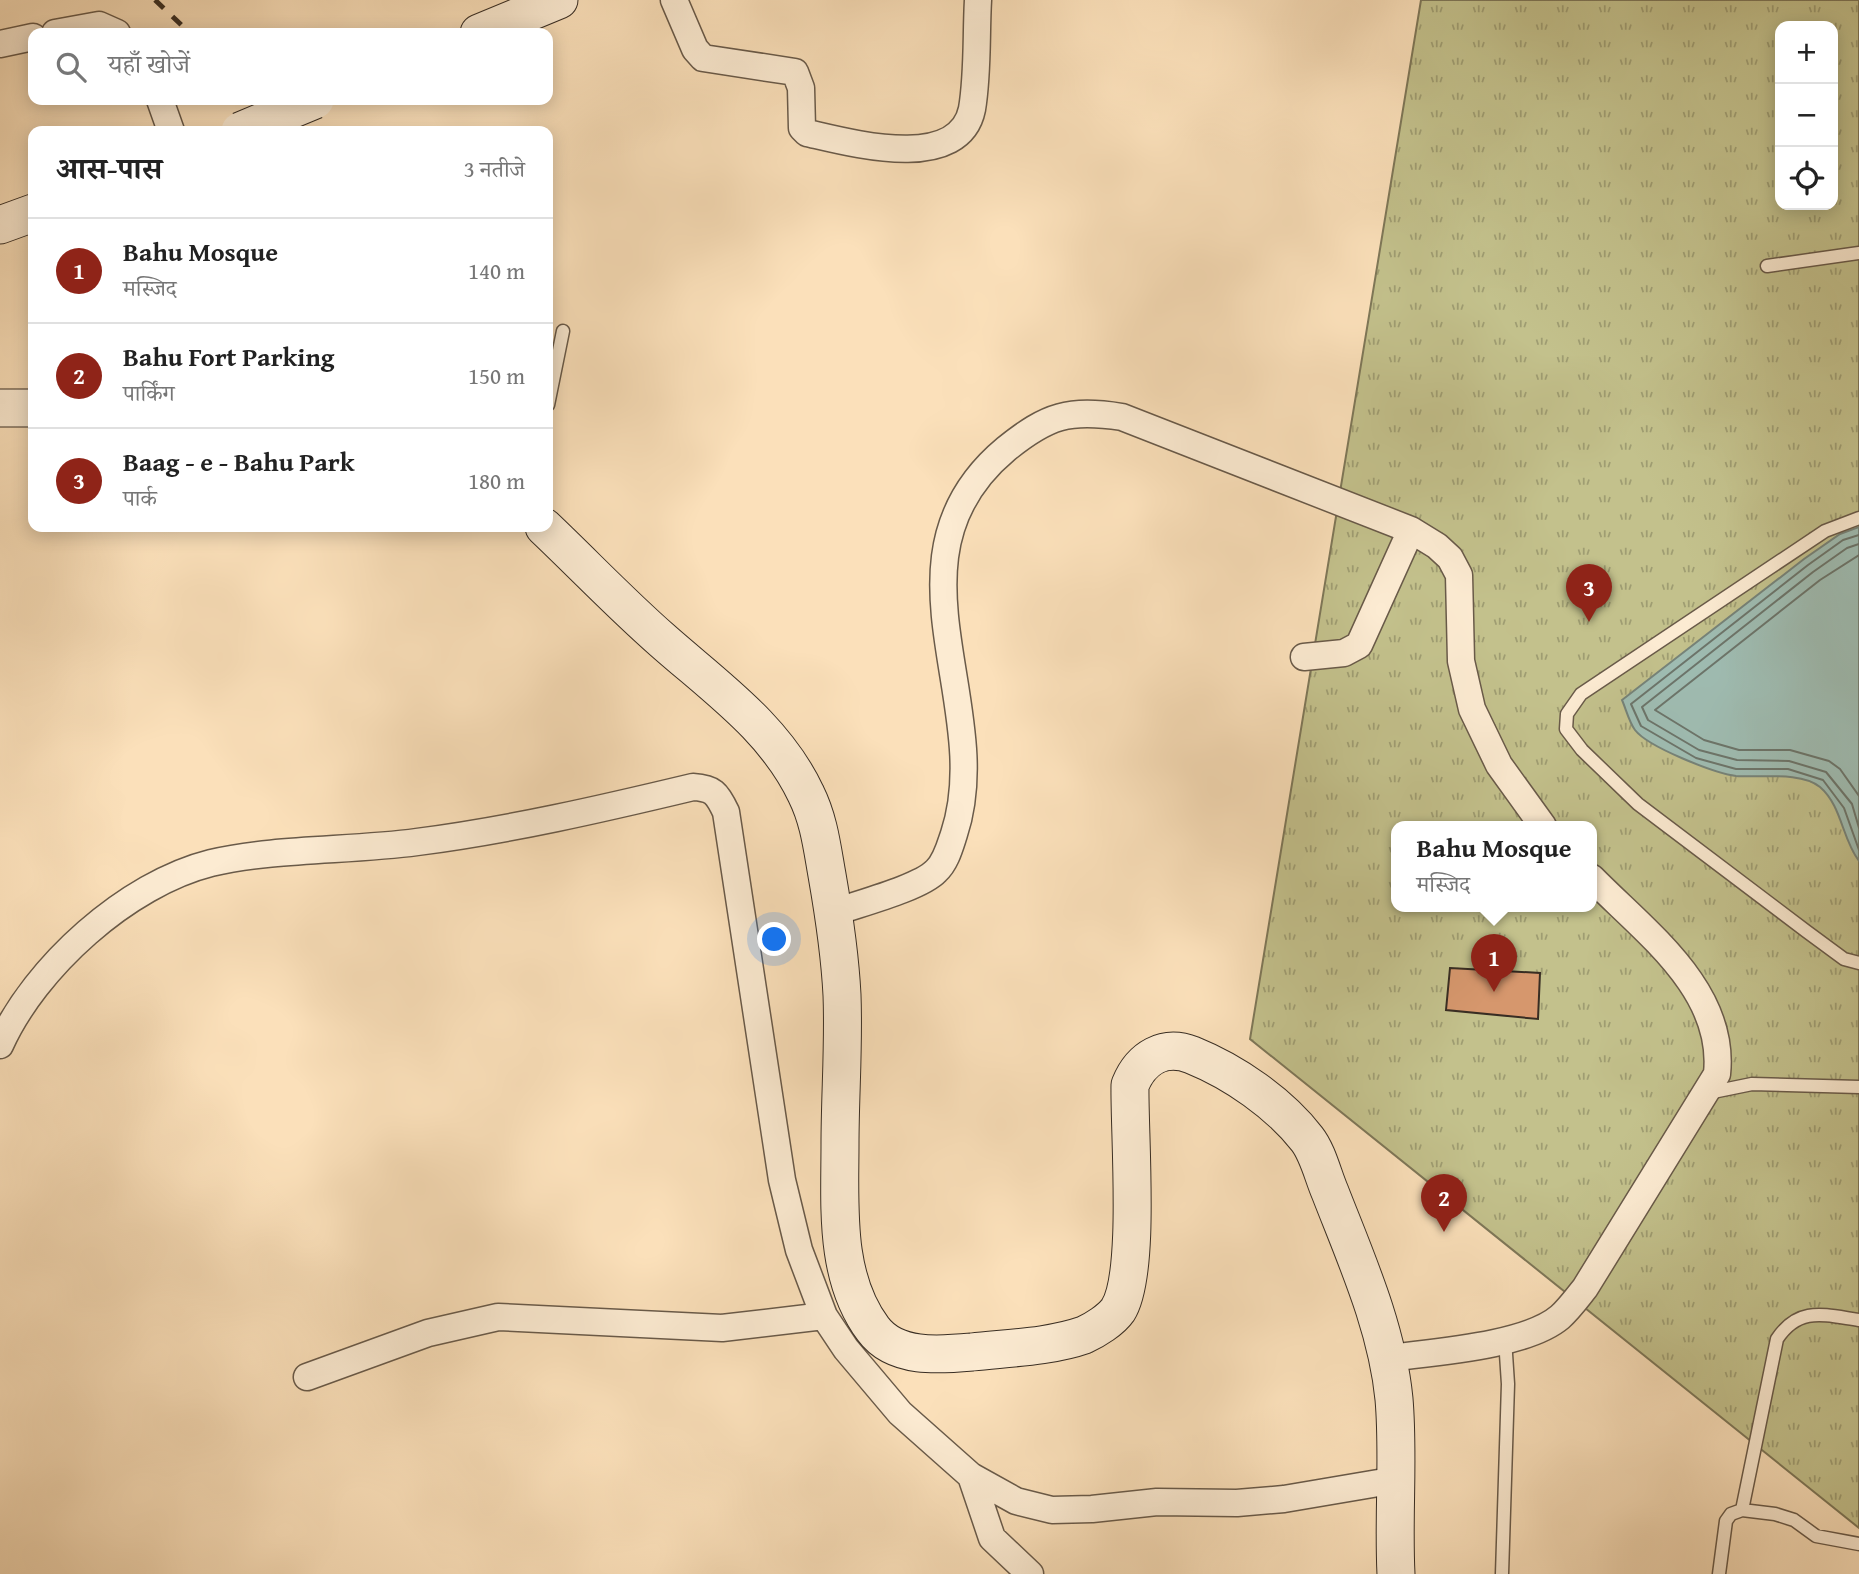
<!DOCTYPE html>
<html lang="hi">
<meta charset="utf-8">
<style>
body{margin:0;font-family:"Gentium Book Plus","Noto Serif Devanagari",serif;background:#f6f6f6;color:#222}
.controls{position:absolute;right:21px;top:21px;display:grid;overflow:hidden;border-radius:14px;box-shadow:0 4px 18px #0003}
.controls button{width:63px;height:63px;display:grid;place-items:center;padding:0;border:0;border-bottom:2px solid #e0e0e0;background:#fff;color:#222;font:35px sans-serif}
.you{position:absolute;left:775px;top:940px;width:24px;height:24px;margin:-18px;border:5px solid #fff;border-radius:50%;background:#1a73e8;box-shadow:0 0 0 10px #1a73e833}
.badge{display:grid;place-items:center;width:46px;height:46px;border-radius:50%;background:#8f2418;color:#fff;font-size:23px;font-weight:700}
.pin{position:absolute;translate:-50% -58px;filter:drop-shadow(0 2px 4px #0008)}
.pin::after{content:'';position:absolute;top:37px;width:24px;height:21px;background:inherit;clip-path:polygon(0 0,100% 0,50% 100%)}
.popup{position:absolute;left:1391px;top:821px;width:206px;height:91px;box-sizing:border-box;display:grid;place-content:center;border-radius:14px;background:#fff;filter:drop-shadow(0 2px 5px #0005);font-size:23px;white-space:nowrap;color:#767676}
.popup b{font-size:26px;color:#222}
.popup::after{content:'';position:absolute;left:50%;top:100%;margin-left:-14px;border:14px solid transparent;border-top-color:#fff}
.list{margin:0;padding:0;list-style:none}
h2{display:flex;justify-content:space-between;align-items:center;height:91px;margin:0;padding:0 28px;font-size:30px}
h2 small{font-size:23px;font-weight:400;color:#767676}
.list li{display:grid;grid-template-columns:46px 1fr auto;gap:21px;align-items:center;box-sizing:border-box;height:105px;padding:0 28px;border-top:2px solid #e0e0e0}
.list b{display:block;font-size:26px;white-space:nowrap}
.list p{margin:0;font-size:23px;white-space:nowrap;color:#767676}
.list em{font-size:23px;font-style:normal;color:#767676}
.icon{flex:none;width:38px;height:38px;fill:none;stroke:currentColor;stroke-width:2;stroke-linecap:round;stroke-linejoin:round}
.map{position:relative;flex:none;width:1859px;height:1574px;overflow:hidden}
.search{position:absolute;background:#fff;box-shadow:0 4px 18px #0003;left:28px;top:28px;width:525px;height:77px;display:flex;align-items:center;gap:18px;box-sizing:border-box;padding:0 24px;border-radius:14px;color:#767676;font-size:26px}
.panel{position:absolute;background:#fff;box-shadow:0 4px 18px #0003;left:28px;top:126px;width:525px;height:406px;border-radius:14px}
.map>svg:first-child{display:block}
</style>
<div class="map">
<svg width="1859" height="1574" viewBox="0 0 1859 1574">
<defs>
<pattern id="park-tufts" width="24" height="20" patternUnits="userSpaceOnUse" patternTransform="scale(1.75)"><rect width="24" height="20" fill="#c3c18c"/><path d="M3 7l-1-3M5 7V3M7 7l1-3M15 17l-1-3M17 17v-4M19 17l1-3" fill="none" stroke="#9f9d72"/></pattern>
</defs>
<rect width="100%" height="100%" fill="#fbe0ba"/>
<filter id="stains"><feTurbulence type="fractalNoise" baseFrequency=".00286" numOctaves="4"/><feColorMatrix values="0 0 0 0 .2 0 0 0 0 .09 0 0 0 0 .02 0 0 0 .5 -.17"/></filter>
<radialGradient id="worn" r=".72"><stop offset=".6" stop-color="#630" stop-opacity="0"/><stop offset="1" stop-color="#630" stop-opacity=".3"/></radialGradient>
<path fill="url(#park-tufts)" stroke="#7e7758" stroke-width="2" fill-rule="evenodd" d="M1421,0H1859V1528L1250,1039ZM1780,26H1833V205H1780ZM1396,826H1592V906H1396Z"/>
<path fill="#9fbdb3" stroke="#768379" stroke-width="2" d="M1859,527V861C1842,839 1842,806 1820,787C1801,771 1759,778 1736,776C1714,773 1648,747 1635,730C1629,722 1626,709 1622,700L1804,559L1840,534Z"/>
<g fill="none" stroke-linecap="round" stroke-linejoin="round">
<path stroke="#6c756b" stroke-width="2" d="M1859,535L1843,540L1808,565L1631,704L1641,726L1696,758L1736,769H1788L1823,780L1844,808L1859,850
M1859,544L1847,548L1813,572L1642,707L1648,720L1699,750L1737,760L1789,761L1826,772L1852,804L1859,828
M1859,555L1820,580L1655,710L1704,740L1739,750H1790L1829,761L1840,769L1859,796"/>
</g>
<path fill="#d6976d" stroke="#382d23" stroke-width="2" d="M1450,968L1540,973L1538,1019L1446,1010Z"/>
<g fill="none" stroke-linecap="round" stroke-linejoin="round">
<g stroke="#695a49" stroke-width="15">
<path id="service" d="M1767,266L1859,253
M548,405L563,331
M1859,518L1825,531L1581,694L1567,714L1566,729L1582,750L1638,804L1806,931L1844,959L1859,963
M1708,1093L1752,1084L1859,1087
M1742,1510L1777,1339C1799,1306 1824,1315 1859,1320
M1502,1574L1508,1384L1505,1339
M1719,1574L1726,1521L1731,1514L1742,1510L1775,1514L1794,1520L1816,1536L1859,1544"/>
</g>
<g stroke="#695a49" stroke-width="29">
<path id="minor" d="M674,0L695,49L703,58L795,72L801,88L802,128L807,133C851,143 959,173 972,109C978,74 976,35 978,0
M55,33L99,25L117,33
M0,44L33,37
M160,100L171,131
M1304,657L1344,653L1359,645L1411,530
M833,913C857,904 920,888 936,871C946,862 950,846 954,834C997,705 875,558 1006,449C1048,415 1069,409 1122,417L1411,530L1437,546L1450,558L1459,575L1461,661L1472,709L1499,765L1543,826
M0,1045C35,967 127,884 211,863C275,848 351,851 417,842C510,830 601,809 693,787C713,788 717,793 726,812L782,1180L799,1250L824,1316L846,1349L900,1413L971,1476L1016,1501L1052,1510L1092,1509L1157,1502L1237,1503L1284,1499L1396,1480
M1389,1358C1434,1352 1526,1346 1560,1317C1569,1309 1577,1298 1585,1288L1717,1074C1726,990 1645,932 1592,878
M307,1377L428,1333L498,1317L722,1328L824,1316
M971,1476L992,1538L1030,1574"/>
</g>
<g stroke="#382d23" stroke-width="39">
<path id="secondary" d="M479,33L559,0
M0,225L33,213
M0,408H33
M544,527C583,564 621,604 662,640C715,687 775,728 806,794C819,820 822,847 827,875C834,915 840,955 842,995C844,1044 840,1095 840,1144C840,1206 834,1277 873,1329C895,1359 939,1355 972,1352C1007,1348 1050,1347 1084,1335C1095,1330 1111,1320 1118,1310C1141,1274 1129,1133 1130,1085C1141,1058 1164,1044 1192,1055C1234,1072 1279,1103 1307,1139C1318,1153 1323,1176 1330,1192C1356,1259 1387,1327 1394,1399C1399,1457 1393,1516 1396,1574"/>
</g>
<use href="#service" stroke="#fcebd2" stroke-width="12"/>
<use href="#minor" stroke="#fcebd2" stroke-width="26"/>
<use href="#secondary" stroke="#fcebd2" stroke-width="37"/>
<path stroke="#382d23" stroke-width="5" stroke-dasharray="12 12" stroke-linecap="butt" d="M155,0L190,33
M258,100L288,131"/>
<g stroke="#382d23" stroke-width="39" stroke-linecap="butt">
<path id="secondary-bridge" d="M240,131L315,100"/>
</g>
<use href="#secondary-bridge" stroke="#fcebd2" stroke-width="37"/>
</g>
<rect width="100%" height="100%" filter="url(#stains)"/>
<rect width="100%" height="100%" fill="url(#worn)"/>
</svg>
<div class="controls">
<button>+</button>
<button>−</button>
<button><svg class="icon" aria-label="locate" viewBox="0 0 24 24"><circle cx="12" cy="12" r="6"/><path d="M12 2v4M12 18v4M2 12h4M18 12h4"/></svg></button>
</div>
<div class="you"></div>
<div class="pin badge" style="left:1494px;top:992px">1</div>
<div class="popup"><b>Bahu Mosque</b>मस्जिद</div>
<div class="pin badge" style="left:1444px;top:1232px">2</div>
<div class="pin badge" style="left:1589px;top:622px">3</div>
<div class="search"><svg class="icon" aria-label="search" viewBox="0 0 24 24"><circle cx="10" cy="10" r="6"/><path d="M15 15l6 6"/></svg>यहाँ खोजें</div>
<section class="panel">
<h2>आस-पास<small>3 नतीजे</small></h2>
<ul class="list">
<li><span class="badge">1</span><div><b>Bahu Mosque</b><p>मस्जिद</p></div><em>140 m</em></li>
<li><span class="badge">2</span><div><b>Bahu Fort Parking</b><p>पार्किंग</p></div><em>150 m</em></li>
<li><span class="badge">3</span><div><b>Baag - e - Bahu Park</b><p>पार्क</p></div><em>180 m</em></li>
</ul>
</section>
</div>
